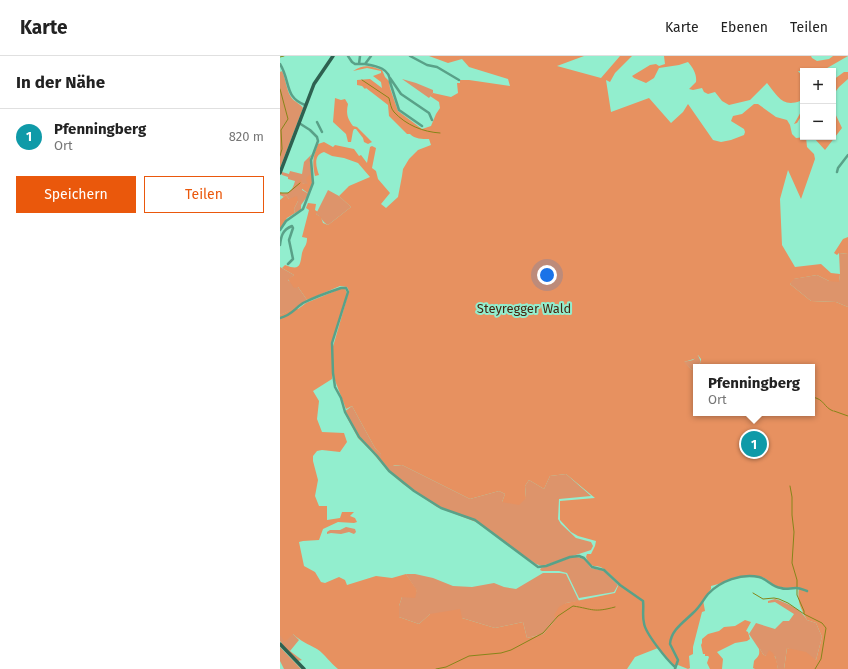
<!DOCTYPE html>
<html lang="de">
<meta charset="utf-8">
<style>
body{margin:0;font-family:"Fira Sans",sans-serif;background:#f2f2f2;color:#222}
.controls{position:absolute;right:12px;top:12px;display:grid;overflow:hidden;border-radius:0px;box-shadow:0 1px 3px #0004}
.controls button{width:36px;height:36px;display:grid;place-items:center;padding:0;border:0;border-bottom:1px solid #e0e0e0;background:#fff;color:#222;font:20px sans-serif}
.you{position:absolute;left:267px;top:219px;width:14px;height:14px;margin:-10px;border:3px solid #fff;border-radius:50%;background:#1a73e8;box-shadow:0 0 0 6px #1a73e833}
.badge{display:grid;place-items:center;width:26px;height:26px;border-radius:50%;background:#ea580c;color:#fff;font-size:13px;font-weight:700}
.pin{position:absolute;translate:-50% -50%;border:2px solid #fff;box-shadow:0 1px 4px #0006}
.popup{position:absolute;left:413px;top:308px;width:122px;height:52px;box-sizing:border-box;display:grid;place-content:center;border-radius:0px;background:#fff;filter:drop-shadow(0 1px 3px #0005);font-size:13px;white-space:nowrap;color:#767676}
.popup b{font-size:15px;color:#222}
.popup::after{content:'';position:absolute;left:50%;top:100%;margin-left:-8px;border:8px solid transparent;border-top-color:#fff}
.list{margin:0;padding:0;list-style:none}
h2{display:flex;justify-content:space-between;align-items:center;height:52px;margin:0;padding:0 16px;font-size:17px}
h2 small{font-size:13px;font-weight:400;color:#767676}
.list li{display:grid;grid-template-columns:26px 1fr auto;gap:12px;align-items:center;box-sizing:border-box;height:56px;padding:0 16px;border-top:1px solid #e0e0e0}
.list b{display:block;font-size:15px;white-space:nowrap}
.list p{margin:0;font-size:13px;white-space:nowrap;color:#767676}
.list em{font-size:13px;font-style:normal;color:#767676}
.actions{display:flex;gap:8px;padding:12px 16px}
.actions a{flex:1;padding:9px 0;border:1px solid #ea580c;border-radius:0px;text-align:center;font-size:14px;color:#ea580c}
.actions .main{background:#ea580c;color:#fff}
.map{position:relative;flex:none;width:568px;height:613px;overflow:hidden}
header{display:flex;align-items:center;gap:24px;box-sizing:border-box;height:56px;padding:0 20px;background:#fff;border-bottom:1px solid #e0e0e0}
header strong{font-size:19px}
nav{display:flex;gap:22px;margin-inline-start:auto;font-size:14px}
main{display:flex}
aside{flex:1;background:#fff}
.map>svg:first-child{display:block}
</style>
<header>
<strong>Karte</strong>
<nav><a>Karte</a><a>Ebenen</a><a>Teilen</a></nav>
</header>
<main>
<aside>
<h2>In der Nähe<small></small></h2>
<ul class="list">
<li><span class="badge" style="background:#0f9aa8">1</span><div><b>Pfenningberg</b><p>Ort</p></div><em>820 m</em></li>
</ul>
<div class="actions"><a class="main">Speichern</a><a>Teilen</a></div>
</aside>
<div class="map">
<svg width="568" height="613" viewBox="0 0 568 613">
<rect width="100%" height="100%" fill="#92eece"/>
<path fill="#dd946b" d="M2,15C6,23 6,33 11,41C14,46 20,47 23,52L0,112V16Z
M122,23L136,27L153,34V37L149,42Z
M32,98L30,102L32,117L28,128H25L22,127V123V134L29,138L21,149V154L15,157L14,153L18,145L9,143L6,139L4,141L0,139V136C9,140 13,133 15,125L8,123V121L2,119L1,117L2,116L9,118L10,115L22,118L24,106Z
M48,134L59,140L71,151L48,169C42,166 42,161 36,158Z
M559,197L568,198V251L556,246L531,245L510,228L513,223L537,219L549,225H559L560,218Z
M0,211L14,219L8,224L18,231L27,244L16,252L0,259Z
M418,299L421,306L415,313L412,314L403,306L413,304Z
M72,350L95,392L114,410L122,409L190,443L219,435L225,438L222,446L246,442L245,430L249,424L264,433L270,420L286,418L311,440L279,443L278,463L281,468L296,482L311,486L313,490L311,494L262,510L256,508L196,466L157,451L123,428L107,414L91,395L78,382L64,356Z
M66,471L75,473L76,476L74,478L69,476L61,478L51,477L47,478V476L50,474H60Z
M293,501H297L304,503L311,512L324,515L338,529L334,536L299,542L287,517L279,515H262L260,514L261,512Z
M263,517H280L286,518L299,545L286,547L276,563L263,578L247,582L243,566L215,572L182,562L150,558L139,568L119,561V550L122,541L137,535L126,518H135L153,522L173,530L192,531L214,527L224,531L236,533Z
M495,543C507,547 521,553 527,564L536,567L542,581L536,604L507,592L504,613H498L495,600C487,601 484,601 480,593H479L469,578L476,567L495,573L503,565H509L514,558L495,546L488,547V545Z
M0,578H13L19,584L10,595L22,604L18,605L6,593L0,585Z
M0,591L21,613H4L0,605Z"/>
<path fill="#e79160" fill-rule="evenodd" d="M149,0H304L277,10L321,22L340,0H352L335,17L330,26L326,24L331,56L369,42L391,67L403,56L408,48L433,84L441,86L451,84L464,79L465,76L464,73L451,65L453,60L462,58L474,48H478L496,61L507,64L510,69L512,78L516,82L526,81L527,91L534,98L535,103L521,143L508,114L500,143L502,189L515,211L541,208L551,217L560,218L559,226L549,225L537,219L514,223L510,228L531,245L556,246L568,251V613H504L507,592L526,596L536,604L542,581L536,567L527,564C520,551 517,546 519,531C510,532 502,533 494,529C489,526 486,521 480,521C461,518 449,526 431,530V533L423,544L425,555L422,556L413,591V598L409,600L410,612L408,613L398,609H394L378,592L355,601L347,613H58C50,607 45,598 37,593C28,588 20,585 13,578L5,586L0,579V259L15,252L18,253L26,247L60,233H65L67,237L52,288V323L33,335L39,345L37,363L42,376L64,377L67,386L60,396L42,394L37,395L33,400V405L38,424L35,440L39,450H47V464L60,462L62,456H74L70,460L75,462L77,466L74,467L58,466L43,473L39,484L23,485L19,486L24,510L35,516L41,526L45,527L59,521L65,524L67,529L96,520L112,522L126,518L137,534L135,542L122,541L119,550V561L139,568L150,558L180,553L182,562L215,572L243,566L247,582L263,578L276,563L274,559L279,551L286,547L335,537L339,528C335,523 330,517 324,513C315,507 312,515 306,501L307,498H311L315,490L316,485L298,480L291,476L280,464V445L315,442L286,418L270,420L264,433L249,424L245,430L246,442L239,449L222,446L225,438L219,435L190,443L122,409L108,410L101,403V398L95,392L72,350L66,353L54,322L52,294L69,235L67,231L60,230L27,244L18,231L14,232L8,223L14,219L2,212L5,209C20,215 20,210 22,197C24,190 27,190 27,182L22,181L29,154L26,152L28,147L36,148L35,154L38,156L36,158L41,161L43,167L48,169L71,151L59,140L69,130L90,121L78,107L64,102L52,100L44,96C33,99 36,111 39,119L35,120C32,106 33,101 38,88L44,86L53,91L55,89L74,93L79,100L81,99L87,107L90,91L92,90L96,92L92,112L96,115L98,123L110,137L101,148L106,152L118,141L122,120L123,113L129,103L138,94L151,89L149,83C142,83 135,83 130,78H127L109,60L108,49L86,32L85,33L82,30L77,29V24L90,23L102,32L101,26L93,20L101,17V15L87,12L73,15C85,8 89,10 102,14L105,21L109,25L110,32L118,55L142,73L151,70L156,58L160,52L159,46L150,40L153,37L171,41L178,37L177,27H180V24H189L230,30L228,23L189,11L182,3L168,7ZM418,299L421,303V306L417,311H532V357H416V312L412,314L404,306L417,302Z
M384,0H531L532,2L537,5L549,3L553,0H568L542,15H518L523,21V57L517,67L514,68L522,54L520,45C502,52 497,39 487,27L470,44L449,49L442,45L435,36L428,38L424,36L422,32L413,34L409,33L416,26C417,18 413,12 408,6L399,9L379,12L374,22L366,27L354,22L352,20L370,9L376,8L379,10L385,8Z
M564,16H568V23L559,31L553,39V24Z
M55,42L61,44L65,43L68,48C66,57 67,62 73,70L77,71L92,86L88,88L84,86L83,82L76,73H74L73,75L71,86H68L66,78L53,66Z
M553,53L562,72L545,94L533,81H553Z
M32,117L33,124L29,138L17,129L21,123L22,127L28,128L26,124L27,121Z
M6,139L9,143L17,140L18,145L14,153L15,157L7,162L0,173V144Z
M568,181V198L559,197L557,199L554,197L563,183Z
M465,564L471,566L466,575L468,576L470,583L467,585L455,587L437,596L443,603L442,613H430L427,607L429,601L428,600H425V598H423L421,589L422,587V583L428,578L439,575L444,571L455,570Z
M479,593H480L483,598L486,600L489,594C496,598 497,606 498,613H475L473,612L474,605C478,600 480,600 479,593Z"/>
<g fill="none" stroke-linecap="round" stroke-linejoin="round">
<path stroke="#868519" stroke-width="1" d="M0,1L4,0
M82,24L109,42C110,46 111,53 114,56C126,69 143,76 160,77
M0,33L8,63L1,74L2,93L0,100
M0,137H8L20,127
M532,341C545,343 543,351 553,355
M554,355L568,360
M510,430L512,441V459L514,476L512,507L517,524V531
M517,533V539L524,555V558L542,567L546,572L541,603L535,613
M473,537L483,543L494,542L499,543L508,547L524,558
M156,613L166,611L189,600L221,597L231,594L263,577L278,560L293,550C313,553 313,557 335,551"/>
<path stroke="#59a188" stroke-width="2.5" d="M68,0L72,6L75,8H85L91,0
M130,0L147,9L157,11L179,24
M0,8C11,26 4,41 25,49
M79,8L80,0
M85,8C96,10 110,12 110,26L119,54L142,70
M110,22L121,38L149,57L152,64
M37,66L42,76
M557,116L558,112L568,99
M0,174L6,165L23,153L33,127L31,104L38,85L37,81L30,74L19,67
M0,189C1,181 2,174 12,170L13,172L9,184L13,203L8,208
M0,262C12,259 14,253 23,247C35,241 49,236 61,232H66L68,236L52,287L53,317L55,331L61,342L65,356L79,381L97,400L109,415L134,435L161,452L195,464L258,511L266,510L290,501L299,500L304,502L312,511L324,514L340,529L363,545C364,552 362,560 364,567C365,577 387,604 395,611
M395,613L398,604L390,588C391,574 404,566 413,557C420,551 423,544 428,538C440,525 462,517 479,521C487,523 492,531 501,532C506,534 510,532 516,532C520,532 524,534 527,535"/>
<path stroke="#2e6150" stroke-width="3.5" d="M0,117L34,28L53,0
M0,588L24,613"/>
</g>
<g text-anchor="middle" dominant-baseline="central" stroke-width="4" stroke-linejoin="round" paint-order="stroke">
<g font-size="13" fill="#482611" stroke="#92eece">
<text x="244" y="252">Steyregger Wald</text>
</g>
</g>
</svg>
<div class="controls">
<button>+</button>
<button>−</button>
</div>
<div class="you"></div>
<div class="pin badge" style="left:474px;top:388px;background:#0f9aa8">1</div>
<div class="popup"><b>Pfenningberg</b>Ort</div>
</div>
</main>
